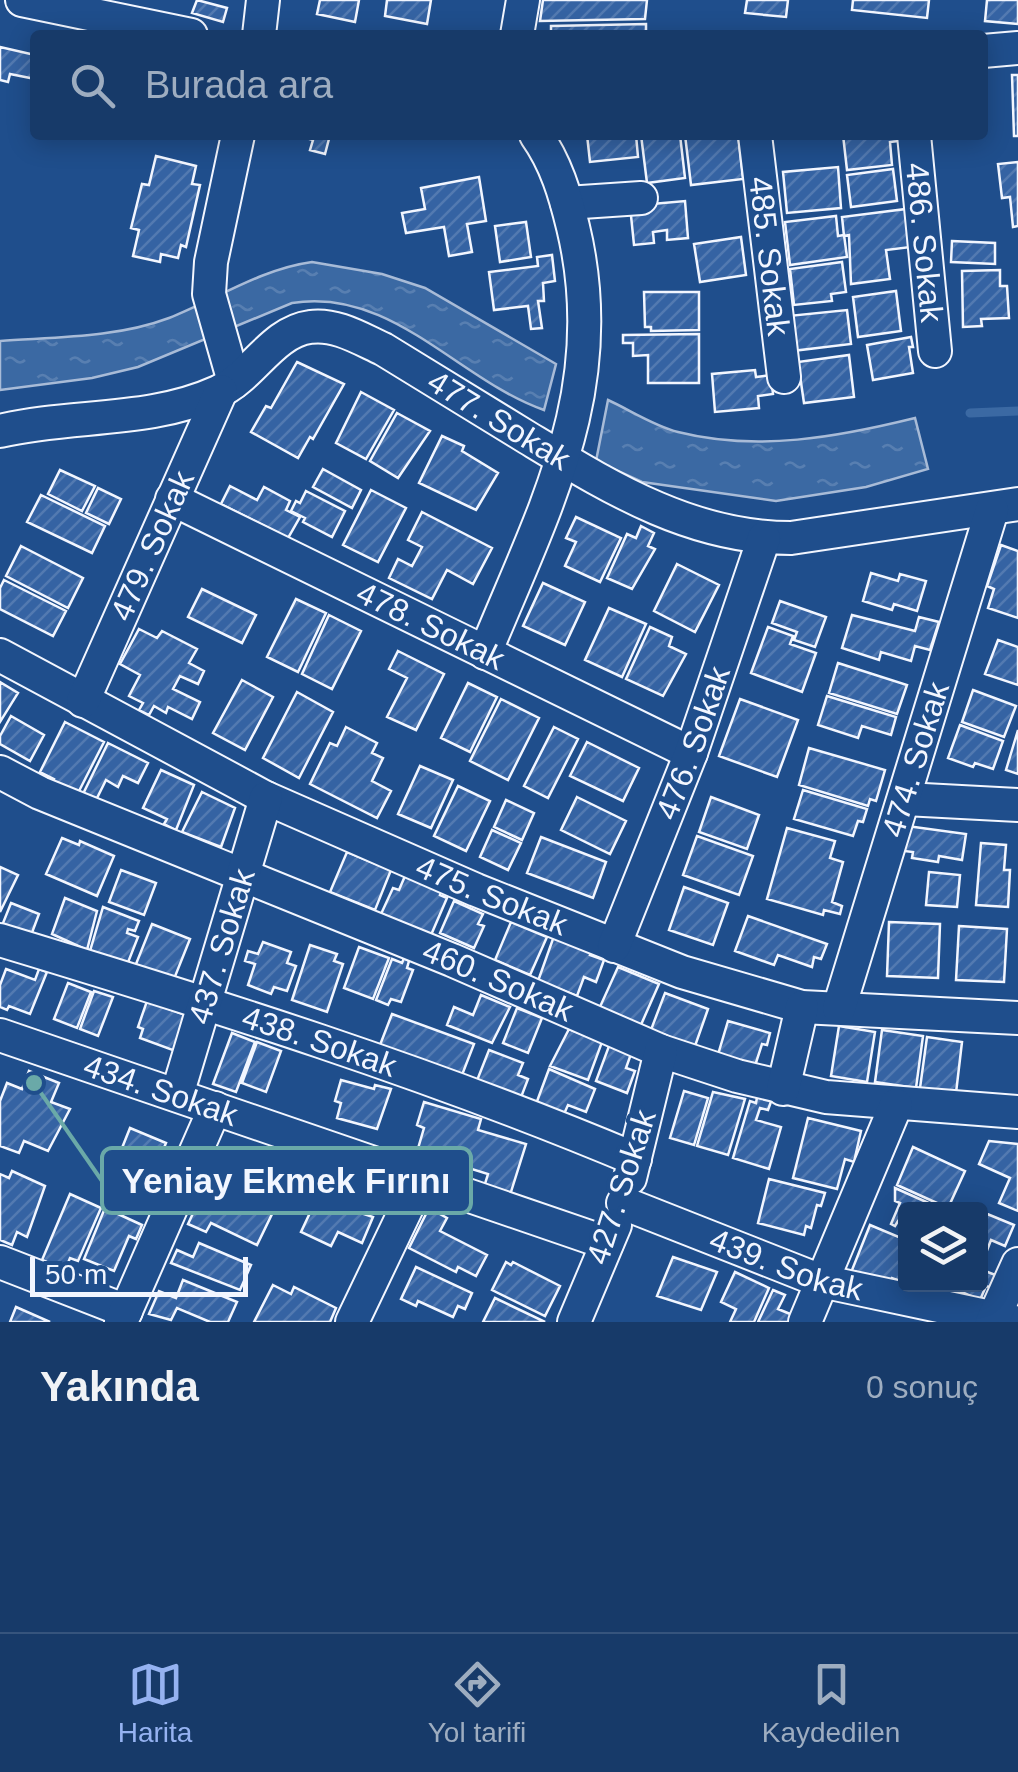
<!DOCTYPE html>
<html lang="tr">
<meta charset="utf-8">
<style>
body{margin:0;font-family:Arial,sans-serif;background:#244571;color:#f1f3f6}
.controls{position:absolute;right:30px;bottom:30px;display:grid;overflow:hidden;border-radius:10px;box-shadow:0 5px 25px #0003}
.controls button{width:90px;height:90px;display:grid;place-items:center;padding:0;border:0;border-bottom:2px solid #36547d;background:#173a69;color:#f1f3f6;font:50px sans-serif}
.scale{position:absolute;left:30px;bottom:25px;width:218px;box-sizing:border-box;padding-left:10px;border:5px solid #f2f6ff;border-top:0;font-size:28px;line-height:35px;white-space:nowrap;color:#f2f6ff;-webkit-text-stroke:8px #1f4e8c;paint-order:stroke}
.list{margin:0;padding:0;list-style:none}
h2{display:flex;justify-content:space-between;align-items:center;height:130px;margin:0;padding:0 40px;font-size:42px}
h2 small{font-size:32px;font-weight:400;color:#9eadc0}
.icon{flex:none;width:55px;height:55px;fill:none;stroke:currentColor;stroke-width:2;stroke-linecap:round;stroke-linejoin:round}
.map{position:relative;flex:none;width:1018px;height:1322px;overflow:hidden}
.search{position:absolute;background:#173a69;box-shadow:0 5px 25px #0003;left:30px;right:30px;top:30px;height:110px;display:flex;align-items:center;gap:25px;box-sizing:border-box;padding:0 35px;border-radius:10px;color:#9eadc0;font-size:38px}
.sheet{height:310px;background:#173a69}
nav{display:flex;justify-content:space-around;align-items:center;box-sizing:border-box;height:140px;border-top:2px solid #36547d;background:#173a69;font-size:28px;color:#9eadc0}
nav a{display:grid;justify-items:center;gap:5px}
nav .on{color:#95b2f1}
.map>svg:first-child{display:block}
</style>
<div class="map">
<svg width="1018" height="1322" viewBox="0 0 1018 1322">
<defs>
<pattern id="water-ripples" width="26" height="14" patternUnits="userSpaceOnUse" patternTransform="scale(2.5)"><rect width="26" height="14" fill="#3b69a3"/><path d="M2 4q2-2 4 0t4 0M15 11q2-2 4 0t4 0" fill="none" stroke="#587fb1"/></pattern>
<pattern id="building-hatch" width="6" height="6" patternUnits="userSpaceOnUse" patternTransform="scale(2.5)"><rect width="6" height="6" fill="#3563a3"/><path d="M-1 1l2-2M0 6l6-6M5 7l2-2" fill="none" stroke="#537ab1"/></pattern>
</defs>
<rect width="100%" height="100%" fill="#1f4e8c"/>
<path fill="url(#water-ripples)" stroke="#a8bbd7" stroke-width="2.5" d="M312,262L382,274L425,288L556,364L544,410C458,380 392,287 292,303L138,367L92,378L0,390V341C55,337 116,338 169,318C217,299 261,269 312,262Z
M608,400C630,410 654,426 678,432C757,452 838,437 915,418L928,469L866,487L776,501L642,482L596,461Z"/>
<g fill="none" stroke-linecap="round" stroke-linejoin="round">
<path stroke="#3b69a3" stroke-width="9" d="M970,413L1018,411"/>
</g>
<path fill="url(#building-hatch)" stroke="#f2f6ff" stroke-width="2.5" d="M197,0L227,8L223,22L192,13Z
M320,0H359L355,22L317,14Z
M387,0H431L427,24L385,16Z
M543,0H647L645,19L540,21Z
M747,0H788L786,17L745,13Z
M853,0H929L927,18L852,10Z
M987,0H1018V24L985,21Z
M646,24V35H551V26Z
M0,47L35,55V79L10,74L8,82L0,80Z
M1012,75H1018V136H1014Z
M296,135H330L325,154L310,150L313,140Z
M587,135H636L638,157L590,162Z
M641,135H680L685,178L647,183Z
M685,135H738L743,179L691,185Z
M843,135H898L899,141L890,142L892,165L847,170Z
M156,156L196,166L192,184L200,185L186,247L181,245L178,258L161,254L160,262L133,256L139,230L131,228L142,184L149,185Z
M1018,162V226L1013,227L1010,197L1002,198L998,164Z
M838,167L841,208L787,213L783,172Z
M893,169L897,201L851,207L847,175Z
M479,177L486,221L467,224L472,252L449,256L444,227L406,233L402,213L425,209L421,188Z
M685,201L688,238L667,240V230L653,232L654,243L634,245L630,206Z
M906,209L911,247L886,250L890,279L851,284L849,235L844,236L842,217Z
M836,216L838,236L844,235L847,257L790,265L785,222Z
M526,222L531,257L500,262L495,226Z
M741,237L746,275L700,282L694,244Z
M952,241L995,243V264L951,262Z
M552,255L555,281L543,283L544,301H538L542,328L531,329L528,306L494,310L489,272L538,266L537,257Z
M842,262L846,292L831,294L832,301L794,305L790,269Z
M1000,270V286H1007L1009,318L981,319L982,326L963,327L962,271Z
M896,291L901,331L858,337L853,297Z
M644,292H699V330L651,331V327H645Z
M847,310L851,344L792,351L788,316Z
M699,334V383H648V355L633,356V343H623V335Z
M911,337L913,347H909L913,373L873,380L867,345Z
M849,355L854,397L804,403L798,362Z
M297,362L344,384L313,439L310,437L298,458L251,432L266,406L271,408Z
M755,370L756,377L771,375L773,394L758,396L759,408L715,412L712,374Z
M361,392L394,410L366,459L336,443Z
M397,413L430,431L398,478L370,461Z
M442,436L464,446L462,451L498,473L476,510L419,483Z
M323,469L361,490L352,508L313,487Z
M60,470L95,486L82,511L48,494Z
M230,486L257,500L264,487L290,501L286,510L300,517L288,538L221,504Z
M98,488L121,499L109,524L86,513Z
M371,490L406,508L378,562L343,545Z
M306,491L345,511L332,537L303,522L305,518L291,511L296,501L300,503Z
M41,495L105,526L92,553L27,522Z
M422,512L492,548L473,584L447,570L432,599L389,578L398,559L412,566L422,547L408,540Z
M576,517L621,538L600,582L565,566L576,542L566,538Z
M641,526L654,533L648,546L655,549L632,589L607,578L627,534L636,538Z
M1001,545L1018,551V618L988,608L994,589L987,586Z
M21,546L83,578L68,608L6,576Z
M677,564L719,585L695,632L654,611Z
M871,573L898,581L900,574L926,581L917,611L894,604L892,610L863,601Z
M4,580L66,611L53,636L0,609V588Z
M543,583L585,602L565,645L523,626Z
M202,589L256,615L242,643L188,617Z
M296,599L326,613L298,672L267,657Z
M780,601L826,617L815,647L794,640L797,632L772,623Z
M609,608L646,624L622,677L585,660Z
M329,615L361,631L332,689L302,674Z
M852,615L915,631L919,617L939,622L930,650L915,646L911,661L881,652L879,660L842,648Z
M650,627L672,637L669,646L686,654L663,696L626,679Z
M768,627L793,636L790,644L816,653L802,692L751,673Z
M139,629L157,638L162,631L197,649L189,663L204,671L198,684L180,676L173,689L200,702L192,719L168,707L166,713L154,706L149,715L139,710L143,703L129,696L140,675L120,664Z
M998,640L1018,647V685L985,674Z
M398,651L444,674L416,730L387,717L407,678L389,669Z
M838,663L907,685L897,714L829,693Z
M242,680L273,697L245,750L213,733Z
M0,682L18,693L0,722Z
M468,683L497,697L470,752L441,738Z
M973,690L1016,706L1004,737L962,722Z
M297,692L333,712L299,778L263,758Z
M827,696L896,717L891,735L862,726L858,738L818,725Z
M501,699L539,718L508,780L470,761Z
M740,699L798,720L777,777L719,756Z
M11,716L44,735L30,761L0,744V736Z
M65,722L104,742L78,793L52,784L54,779L40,772Z
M960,725L1003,741L993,769L975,763L973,767L948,758Z
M346,727L377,743L372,753L383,758L372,781L391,791L377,818L310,784L330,743L337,746Z
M554,727L578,739L548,798L524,786Z
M1018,730V774L1006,770Z
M587,742L639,768L623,801L570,776Z
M108,743L148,763L138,783L123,776L118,787L106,780L96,800L83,794Z
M809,748L885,770L876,801L870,799L868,806L799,785Z
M420,766L453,780L431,828L398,814Z
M161,770L194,785L176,830L164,824L167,819L143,808Z
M458,786L490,801L466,851L434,836Z
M803,790L867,809L863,822L858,821L853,836L794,819Z
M202,792L235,808L221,847L182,832Z
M577,797L626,821L610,854L561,830Z
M711,797L759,815L747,849L699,832Z
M506,800L534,813L522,840L494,827Z
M907,826L966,834L962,860L939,856L938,862L912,858L913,852L904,851Z
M787,828L835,841L830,858L843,862L832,902L842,906L840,914L824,910L823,915L767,899Z
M492,830L521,843L508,870L480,857Z
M697,836L753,856L739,895L683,875Z
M541,837L606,862L593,898L527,873Z
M62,838L79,845L80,841L114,856L97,896L46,874Z
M981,843L1006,845L1004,870H1010L1008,907L976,905Z
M347,852L391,870L375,910L330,892Z
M0,867L18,875L0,912Z
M121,870L156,883L144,915L109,902Z
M929,872L960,875L957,907L926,905Z
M405,876L441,892L440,895L447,898L431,935L381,914L393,888L399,890Z
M684,887L728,903L713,945L669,930Z
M65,898L97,911L87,950L52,934Z
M454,901L483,914L478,924L484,926L474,948L440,933Z
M11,903L39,914L30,938L1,928Z
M103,907L139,921L135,931L128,929L127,933L138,937L127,965L90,951Z
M748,916L827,944L821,959L814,957L812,967L778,955L774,965L735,951Z
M511,922L547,937L530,975L495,960Z
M889,922L940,924L938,978L887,976Z
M152,924L190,939L172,984L134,969Z
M959,926L1007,929L1004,982L956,980Z
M554,936L592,950L590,955L604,960L596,982L584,977L577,996L538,981Z
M263,942L291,952L287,963L296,966L287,991L274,987L271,994L248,985L255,964L245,961L248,951L258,954Z
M310,945L337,954L334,961L343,964L327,1012L292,1000Z
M359,947L389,958L373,999L344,988Z
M404,958L409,961L407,968L413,970L401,1002L391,999L388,1005L376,1000L392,959L402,963Z
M618,967L659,984L640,1027L599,1009Z
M6,969L35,980L39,969L47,972L30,1014L9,1006L7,1010L0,1007V985Z
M68,983L91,992L77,1028L54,1019Z
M94,991L113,997L98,1036L80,1029Z
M665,993L708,1009L695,1046L649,1035Z
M481,995L510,1007L492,1043L447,1025L454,1007L473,1015Z
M147,1001L191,1017L178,1052L140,1038L143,1029L138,1027Z
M517,1008L542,1018L528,1053L503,1043Z
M392,1014L474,1044L462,1075L380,1045Z
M728,1021L770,1033L767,1045L762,1044L754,1069L717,1058Z
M839,1026L875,1032L867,1082L831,1076Z
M569,1029L602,1042L588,1080L550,1066Z
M882,1030L923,1036L916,1088L875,1082Z
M232,1033L255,1042L236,1092L213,1084Z
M927,1037L962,1042L956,1093L920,1088Z
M257,1042L281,1051L266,1092L242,1083Z
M609,1046L631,1054L626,1068L635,1071L627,1093L596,1081Z
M489,1050L523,1063L518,1075L528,1079L520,1100L476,1083Z
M549,1069L595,1089L586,1112L568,1105L564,1114L536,1104Z
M29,1071L59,1083L51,1102L70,1109L48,1151L24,1141L19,1153L0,1146V1101L7,1083L22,1089Z
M341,1080L374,1089L375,1085L391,1089L377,1129L337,1118L341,1103L335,1101Z
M684,1091L708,1098L694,1145L670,1138Z
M713,1092L745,1099L728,1155L697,1146Z
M758,1092L773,1096L768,1110L760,1108L756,1120L781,1127L769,1169L733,1158L750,1101L756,1103Z
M424,1102L481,1119L478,1130L526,1144L510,1195L484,1187L488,1174L462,1166L466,1155L448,1150L445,1161L417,1152L424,1128L417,1125Z
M808,1118L861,1131L854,1162L845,1159L837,1189L793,1178Z
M130,1128L166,1143L153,1174L163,1178L156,1197L110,1178Z
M989,1141L1018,1144V1211L999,1203L1010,1178L979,1164Z
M913,1147L965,1171L948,1208L897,1185Z
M12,1171L45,1186L27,1237L17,1232L12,1245L0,1240V1174L9,1178Z
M769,1179L825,1193L821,1206L817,1205L811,1228L806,1226L804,1235L758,1223Z
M324,1183L343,1192L337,1205L373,1217L362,1243L338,1232L331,1246L301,1232Z
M225,1185L246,1195L243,1201L272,1214L257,1245L211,1223L206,1232L188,1224L195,1209L204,1212L214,1190L221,1193Z
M895,1188L942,1209L906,1210V1226L898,1221L895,1226L891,1224L900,1203L895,1201Z
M70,1194L101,1208L78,1261L70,1258L65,1270L42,1260Z
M105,1208L142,1225L136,1239L129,1236L114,1271L84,1259Z
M429,1208L447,1218L440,1231L487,1255L476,1276L458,1267L456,1272L409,1248Z
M980,1211L1014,1225L1005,1246L991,1240L983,1261L980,1260Z
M870,1225L906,1240L903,1282L892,1278L889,1286L852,1270Z
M199,1243L251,1265L240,1290L171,1263L177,1250L193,1257Z
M673,1257L717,1272L701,1310L657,1296Z
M506,1262L511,1265L513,1262L560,1286L545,1316L492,1290Z
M416,1267L472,1293L465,1309L458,1306L453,1317L418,1301L416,1306L401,1299Z
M980,1269L998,1276L993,1288L986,1286L980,1300L943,1284H980Z
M735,1272L769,1288L754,1322H730L736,1309L721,1302Z
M183,1280L237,1302L228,1322H210L177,1308L171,1320L149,1314L159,1291L176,1298Z
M273,1285L291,1294L294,1287L336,1308L330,1322H254Z
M773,1290L785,1295L778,1309L800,1318L798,1322H758Z
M495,1298L545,1322H483Z
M16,1307L50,1322H10Z"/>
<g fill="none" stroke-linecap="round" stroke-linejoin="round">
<g stroke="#f2f6ff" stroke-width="36">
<g id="minor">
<path d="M22,0L191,35"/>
<path d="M259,35L263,0"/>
<path d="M517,35L523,0"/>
<path d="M983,51L1018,48"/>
<path id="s1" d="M755,135L784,377"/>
<path id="s2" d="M914,135L935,351"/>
<path d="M567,203L641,198"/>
<path d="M234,382L209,294L211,262L238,135"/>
<path id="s3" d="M0,431C71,414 150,423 218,392C252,377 272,332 310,327C335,323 361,339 383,349C431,378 479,408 528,438C611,488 691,538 791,538L1018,504"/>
<path id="s4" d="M172,499L691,753"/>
<path d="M485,653C544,509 612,388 573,227C565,194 556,163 536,135"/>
<path id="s5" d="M0,655L266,798L476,890L682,972L802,1007L1018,1018"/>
<path id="s6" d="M83,701L221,391"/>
<path id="s7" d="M0,772L40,793L452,960L661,1051L737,1076L826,1097L1018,1112"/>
<path d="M905,799L1018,805"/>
<path id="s8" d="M0,940C215,1005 428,1072 635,1159"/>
<path id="s9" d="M614,946L691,753L764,538"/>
<path id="s10" d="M839,1008L992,510"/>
<path id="s11" d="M0,1035L607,1243"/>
<path d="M783,1089L802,1007"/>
<path id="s12" d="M177,1095L266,798"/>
<path d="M630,1178L661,1051"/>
<path id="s13" d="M623,1203L821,1281L1014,1322"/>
<path d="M0,1262L126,1311"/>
<path d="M121,1322L215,1108"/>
<path d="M352,1322L420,1180"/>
<path d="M574,1322L615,1225"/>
<path d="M805,1322L896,1105"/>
<path d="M992,1322L1018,1264"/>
</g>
</g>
<use href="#minor" stroke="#1f4e8c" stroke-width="32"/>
</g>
<g text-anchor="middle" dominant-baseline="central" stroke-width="8" stroke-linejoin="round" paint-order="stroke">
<g font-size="32" fill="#f2f6ff" stroke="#1f4e8c">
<text stroke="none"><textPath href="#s2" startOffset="108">486. Sokak</textPath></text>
<text stroke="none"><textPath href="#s1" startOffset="122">485. Sokak</textPath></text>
<text stroke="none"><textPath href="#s3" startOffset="550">477. Sokak</textPath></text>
<text stroke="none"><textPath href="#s6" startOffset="170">479. Sokak</textPath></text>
<text stroke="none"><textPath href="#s4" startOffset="288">478. Sokak</textPath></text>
<text stroke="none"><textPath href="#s9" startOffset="218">476. Sokak</textPath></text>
<text stroke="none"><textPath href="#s10" startOffset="260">474. Sokak</textPath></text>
<text stroke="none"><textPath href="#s5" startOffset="548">475. Sokak</textPath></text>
<text stroke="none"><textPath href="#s12" startOffset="155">437. Sokak</textPath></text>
<text stroke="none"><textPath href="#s7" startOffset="540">460. Sokak</textPath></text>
<text stroke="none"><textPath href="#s8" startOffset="335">438. Sokak</textPath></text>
<text stroke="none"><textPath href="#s11" startOffset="170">434. Sokak</textPath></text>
<text transform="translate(621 1187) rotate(-72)">427. Sokak</text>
<text stroke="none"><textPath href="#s13" startOffset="175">439. Sokak</textPath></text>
</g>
</g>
<path fill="none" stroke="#6aa9a8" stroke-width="4" d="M34 1083L102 1181"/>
<circle fill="#6aa9a8" stroke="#1f4e8c" stroke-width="4" cx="34" cy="1083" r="10"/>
<rect fill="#1f4e8c" stroke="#6aa9a8" stroke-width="4" x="102" y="1148" width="369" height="65" rx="10"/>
<g font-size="35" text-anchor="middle" font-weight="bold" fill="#f2f6ff">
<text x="286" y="1193">Yeniay Ekmek Fırını</text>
</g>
</svg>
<div class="controls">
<button><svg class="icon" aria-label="layers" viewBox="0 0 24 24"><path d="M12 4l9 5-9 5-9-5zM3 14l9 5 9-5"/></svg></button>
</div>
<div class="scale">50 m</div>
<div class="search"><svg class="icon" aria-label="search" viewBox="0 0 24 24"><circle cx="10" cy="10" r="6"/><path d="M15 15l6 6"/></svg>Burada ara</div>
</div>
<section class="sheet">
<h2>Yakında<small>0 sonuç</small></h2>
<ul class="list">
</ul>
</section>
<nav>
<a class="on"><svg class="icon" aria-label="map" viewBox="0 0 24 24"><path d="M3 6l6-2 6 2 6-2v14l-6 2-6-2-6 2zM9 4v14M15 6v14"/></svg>Harita</a>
<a><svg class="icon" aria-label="directions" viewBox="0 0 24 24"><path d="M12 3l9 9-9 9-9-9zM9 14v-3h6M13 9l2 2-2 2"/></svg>Yol tarifi</a>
<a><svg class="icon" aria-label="saved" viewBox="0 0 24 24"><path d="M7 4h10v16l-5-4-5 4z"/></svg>Kaydedilen</a>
</nav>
